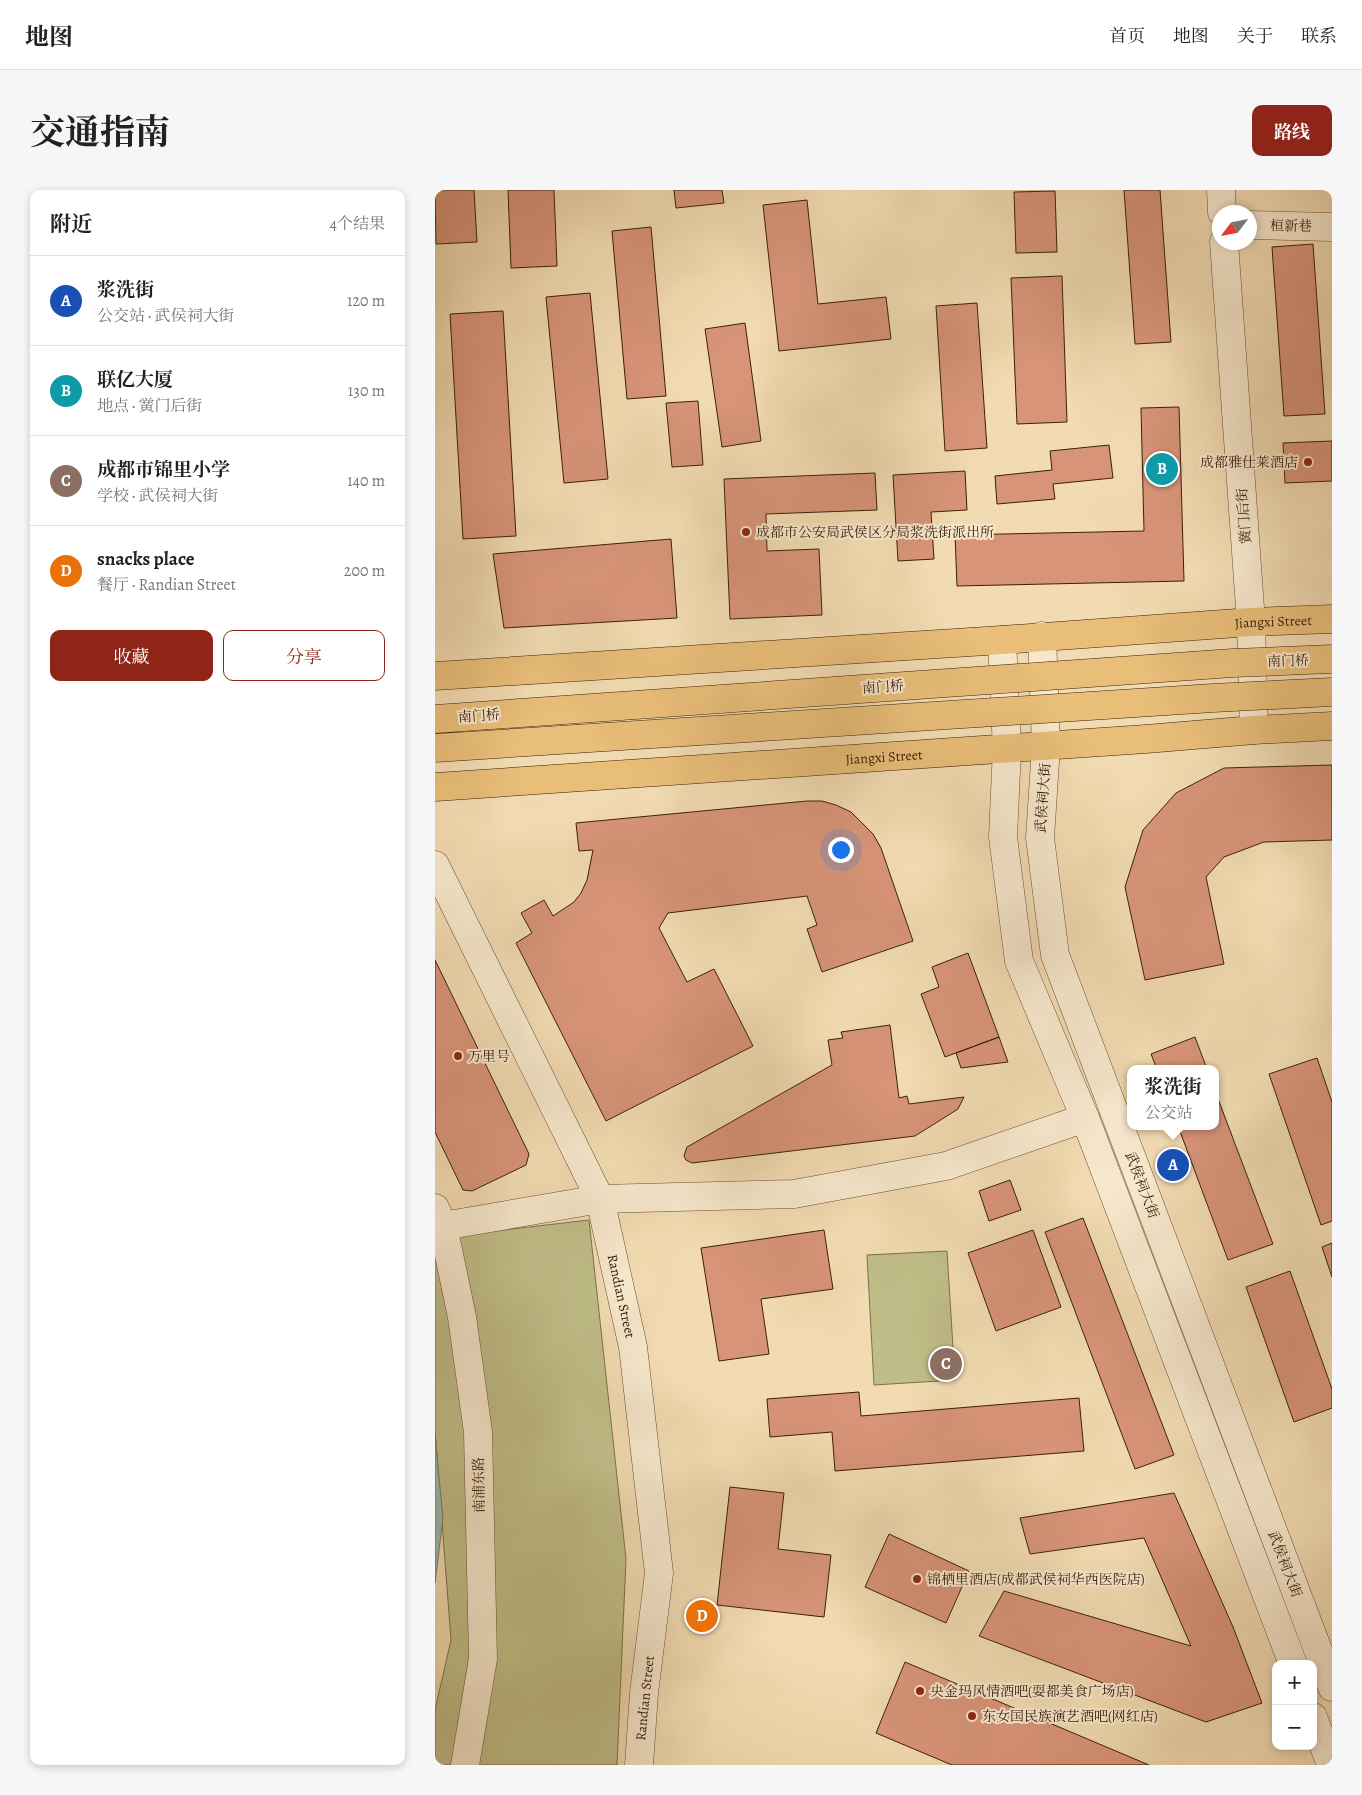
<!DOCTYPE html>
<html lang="zh">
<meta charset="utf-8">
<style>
body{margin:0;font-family:Alegreya,"Noto Serif SC",serif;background:#f6f6f6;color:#222}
.controls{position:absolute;right:15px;bottom:15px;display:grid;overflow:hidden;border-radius:10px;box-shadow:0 2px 8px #0003}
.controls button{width:45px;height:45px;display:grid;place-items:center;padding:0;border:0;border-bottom:1px solid #e0e0e0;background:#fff;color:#222;font:25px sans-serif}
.compass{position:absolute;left:777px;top:15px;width:45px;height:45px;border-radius:50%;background:#fff;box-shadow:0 2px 8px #0003;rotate:238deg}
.you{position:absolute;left:405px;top:659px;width:18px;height:18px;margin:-12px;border:4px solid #fff;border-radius:50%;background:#1a73e8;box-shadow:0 0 0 8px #1a73e833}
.badge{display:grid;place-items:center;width:32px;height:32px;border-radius:50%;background:#8f2418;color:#fff;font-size:16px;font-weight:700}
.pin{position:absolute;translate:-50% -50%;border:2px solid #fff;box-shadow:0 1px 5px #0006}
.popup{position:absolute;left:692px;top:875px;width:92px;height:65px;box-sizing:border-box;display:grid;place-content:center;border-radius:10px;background:#fff;filter:drop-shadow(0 1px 4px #0005);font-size:16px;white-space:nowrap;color:#767676}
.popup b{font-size:19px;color:#222}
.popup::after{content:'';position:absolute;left:50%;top:100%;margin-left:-10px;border:10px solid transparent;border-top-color:#fff}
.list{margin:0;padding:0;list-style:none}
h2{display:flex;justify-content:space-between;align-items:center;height:65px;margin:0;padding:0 20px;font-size:21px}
h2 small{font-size:16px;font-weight:400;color:#767676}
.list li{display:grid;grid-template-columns:32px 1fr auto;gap:15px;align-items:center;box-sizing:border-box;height:90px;padding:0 20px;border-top:1px solid #e0e0e0}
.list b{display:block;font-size:19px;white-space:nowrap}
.list p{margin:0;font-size:16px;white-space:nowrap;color:#767676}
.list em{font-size:16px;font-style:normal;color:#767676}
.actions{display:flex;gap:10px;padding:15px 20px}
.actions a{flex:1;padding:11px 0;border:1px solid #8f2418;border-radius:10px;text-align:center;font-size:18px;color:#8f2418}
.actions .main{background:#8f2418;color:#fff}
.map{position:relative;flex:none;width:897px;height:1575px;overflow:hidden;border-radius:10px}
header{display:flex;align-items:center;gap:30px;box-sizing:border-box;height:70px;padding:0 25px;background:#fff;border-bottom:1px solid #e0e0e0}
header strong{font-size:24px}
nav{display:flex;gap:28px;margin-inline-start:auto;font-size:18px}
.intro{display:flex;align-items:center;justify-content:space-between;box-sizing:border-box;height:120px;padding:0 30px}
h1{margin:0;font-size:35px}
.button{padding:12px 22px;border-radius:10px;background:#8f2418;color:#fff;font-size:18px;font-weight:700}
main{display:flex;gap:30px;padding:0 30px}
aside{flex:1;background:#fff;border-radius:10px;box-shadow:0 2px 8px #0003}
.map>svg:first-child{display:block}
</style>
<header>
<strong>地图</strong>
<nav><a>首页</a><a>地图</a><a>关于</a><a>联系</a></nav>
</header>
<div class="intro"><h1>交通指南</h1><a class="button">路线</a></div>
<main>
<aside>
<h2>附近<small>4个结果</small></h2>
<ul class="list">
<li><span class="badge" style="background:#1a4fb4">A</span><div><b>浆洗街</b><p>公交站 · 武侯祠大街</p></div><em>120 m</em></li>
<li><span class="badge" style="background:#0f9aa8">B</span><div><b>联亿大厦</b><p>地点 · 黉门后街</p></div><em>130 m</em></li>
<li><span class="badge" style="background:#8d6e63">C</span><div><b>成都市锦里小学</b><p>学校 · 武侯祠大街</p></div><em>140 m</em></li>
<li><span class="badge" style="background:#e8710a">D</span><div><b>snacks place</b><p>餐厅 · Randian Street</p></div><em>200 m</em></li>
</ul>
<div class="actions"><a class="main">收藏</a><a>分享</a></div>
</aside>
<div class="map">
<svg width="897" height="1575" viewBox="0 0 897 1575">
<rect width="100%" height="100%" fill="#f2dbb2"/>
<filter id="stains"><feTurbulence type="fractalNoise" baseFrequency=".004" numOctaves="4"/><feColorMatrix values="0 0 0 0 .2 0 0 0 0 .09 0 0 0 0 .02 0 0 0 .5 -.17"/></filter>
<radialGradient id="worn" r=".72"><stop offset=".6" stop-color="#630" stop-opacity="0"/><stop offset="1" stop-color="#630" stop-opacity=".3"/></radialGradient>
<path fill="#c0be88" stroke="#7e6f4a" d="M154,1030L191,1369L182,1575H0V1520L16,1450L0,1240V1048Z
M512,1061L520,1190L439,1195L432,1065Z"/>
<path fill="#9bbbb0" stroke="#757d6e" d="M0,1247L8,1328L0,1393Z"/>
<path fill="#d89479" stroke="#3b200b" d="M0,0H39L42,52L1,54Z
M73,0H119L122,76L76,78Z
M239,0H287L289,13L241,18Z
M689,0H725L736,152L700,154Z
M620,1L622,62L581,63L579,2Z
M372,10L383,114L451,107L456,149L344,161L328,15Z
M216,37L231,206L192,209L177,41Z
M878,54L890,224L849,226L837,57Z
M627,86L632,232L582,234L576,88Z
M155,103L173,289L129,293L111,107Z
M542,113L552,258L510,261L501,116Z
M68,121L81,346L28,349L15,124Z
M310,133L326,251L287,257L270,139Z
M263,211L268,275L237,277L231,213Z
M744,217L749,391L522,396L520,345L709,341L706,218Z
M897,251V291L850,293L848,253Z
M674,255L678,288L618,294L620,309L562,314L560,286L617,280L615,261Z
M530,281L532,320L496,322L499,369L463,371L458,285Z
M440,283L442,320L331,324L332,361L384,359L387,425L295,429L289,289Z
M236,349L242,428L69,438L58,364Z
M897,575V650L829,652L789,667L771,687L789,774L710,790L690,697L708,640L741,603L789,578Z
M372,611H387L401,615L416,622L438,644L446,658L478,751L387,782L372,739L382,735L372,706L233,723L224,738L252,792L279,779L318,856L171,931L81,753L97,743L86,723L109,710L118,726L139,712L146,703L152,690L158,660L144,661L141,633Z
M533,763L564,847L510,867L486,804L504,797L497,777Z
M0,770L94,964L91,975L37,1001L28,1000L0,942Z
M455,835L464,908L472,906L474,914L529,907L523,919L480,946L257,973L251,970L249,966L252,957L397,875L393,850L408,848L406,842Z
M564,847L573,872L526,878L521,863Z
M760,847L772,879H722L716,864Z
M882,868L897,912V1031L886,1035L834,884Z
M780,901L838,1054L793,1070L743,936H780Z
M575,990L586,1020L554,1031L544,1001Z
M648,1028L739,1265L700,1279L610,1042Z
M389,1040L398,1099L326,1109L334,1164L284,1171L266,1058Z
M598,1040L626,1117L561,1141L533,1063Z
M897,1053V1087L887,1057Z
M855,1081L897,1199V1218L859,1232L811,1097Z
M424,1202L426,1226L644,1208L649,1261L400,1281L397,1242L335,1247L332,1209Z
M295,1297L349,1303L343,1359L396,1365L389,1427L282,1415Z
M739,1303L798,1437L827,1513L771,1532L544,1446L569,1401L756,1456L709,1348L595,1364L585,1328Z
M454,1344L534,1381L511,1433L430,1397Z
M470,1472L714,1575H517L441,1543Z"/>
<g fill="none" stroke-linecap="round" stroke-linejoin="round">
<g stroke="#694f35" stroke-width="29">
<g id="minor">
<path d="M786,0L787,22"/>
<path d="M814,35L897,37"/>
<path d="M789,52L816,432L819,540"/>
<path d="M607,446L611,556L605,648L620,765L897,1497"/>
<path d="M567,450L572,559L568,647L584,771L650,928L858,1474"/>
<path id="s1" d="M0,675L165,1009L198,1157L224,1383L209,1503L204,1575"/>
<path d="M0,1018L8,1036L27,1127L43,1242L48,1469L30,1575"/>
<path d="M8,1036L165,1009L359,1004L511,976L650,928"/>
<path d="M878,1527L896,1575"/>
</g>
</g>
<g stroke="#3b200b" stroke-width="29">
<g id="major">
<path id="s2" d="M0,486L567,450L816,432L897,429"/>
<path id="s3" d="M0,597L711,549L819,540L897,536"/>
</g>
</g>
<use href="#minor" stroke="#f7e8cd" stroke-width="28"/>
<use href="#major" stroke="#e9be79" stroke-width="28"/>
<g stroke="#3b200b" stroke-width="29" stroke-linecap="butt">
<path id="major-bridge" d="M0,529L798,473L897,469
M0,558L778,508L897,502"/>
</g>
<use href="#major-bridge" stroke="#e9be79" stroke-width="28"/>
</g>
<g fill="#8f2418" stroke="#f7e8cd" stroke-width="2">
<circle cx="873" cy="272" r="5"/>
<circle cx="311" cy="342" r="5"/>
<circle cx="23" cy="866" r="5"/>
<circle cx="482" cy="1389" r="5"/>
<circle cx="485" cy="1501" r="5"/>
<circle cx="537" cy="1526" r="5"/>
</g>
<g text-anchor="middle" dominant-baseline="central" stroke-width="4" stroke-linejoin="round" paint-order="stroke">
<g font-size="14" fill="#3b200b" stroke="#f7e8cd">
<text transform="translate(856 36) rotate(1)">桓新巷</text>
<text transform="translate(809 326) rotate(-94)">黉门后街</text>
<text stroke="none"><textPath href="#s2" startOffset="840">Jiangxi Street</textPath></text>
<text transform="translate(853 471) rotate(-2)">南门桥</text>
<text transform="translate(448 497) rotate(-4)">南门桥</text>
<text transform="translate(44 526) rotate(-4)">南门桥</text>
<text stroke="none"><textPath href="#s3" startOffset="450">Jiangxi Street</textPath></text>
<text transform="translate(608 608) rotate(-86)">武侯祠大街</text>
<text transform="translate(707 995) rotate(69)">武侯祠大街</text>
<text stroke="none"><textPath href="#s1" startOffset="472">Randian Street</textPath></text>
<text transform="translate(44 1295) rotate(-91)">南浦东路</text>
<text transform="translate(850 1374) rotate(69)">武侯祠大街</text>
<text transform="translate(210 1508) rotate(-84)">Randian Street</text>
</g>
<g font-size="14" fill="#3b200b" stroke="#f7e8cd" text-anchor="start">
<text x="863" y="272" text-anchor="end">成都雅仕莱酒店</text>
<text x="321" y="342">成都市公安局武侯区分局浆洗街派出所</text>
<text x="33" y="866">万里号</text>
<text x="492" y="1389">锦栖里酒店(成都武侯祠华西医院店)</text>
<text x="495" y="1501">央金玛风情酒吧(耍都美食广场店)</text>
<text x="547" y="1526">东女国民族演艺酒吧(网红店)</text>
</g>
</g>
<rect width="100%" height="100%" filter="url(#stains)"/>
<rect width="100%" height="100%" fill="url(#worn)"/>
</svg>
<div class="controls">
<button>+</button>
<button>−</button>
</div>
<svg class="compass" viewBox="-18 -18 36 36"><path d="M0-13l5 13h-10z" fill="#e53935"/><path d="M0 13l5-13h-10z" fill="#767676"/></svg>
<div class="you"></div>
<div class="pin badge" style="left:738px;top:975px;background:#1a4fb4">A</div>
<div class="popup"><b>浆洗街</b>公交站</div>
<div class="pin badge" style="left:727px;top:279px;background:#0f9aa8">B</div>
<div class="pin badge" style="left:511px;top:1174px;background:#8d6e63">C</div>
<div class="pin badge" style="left:267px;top:1426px;background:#e8710a">D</div>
</div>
</main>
